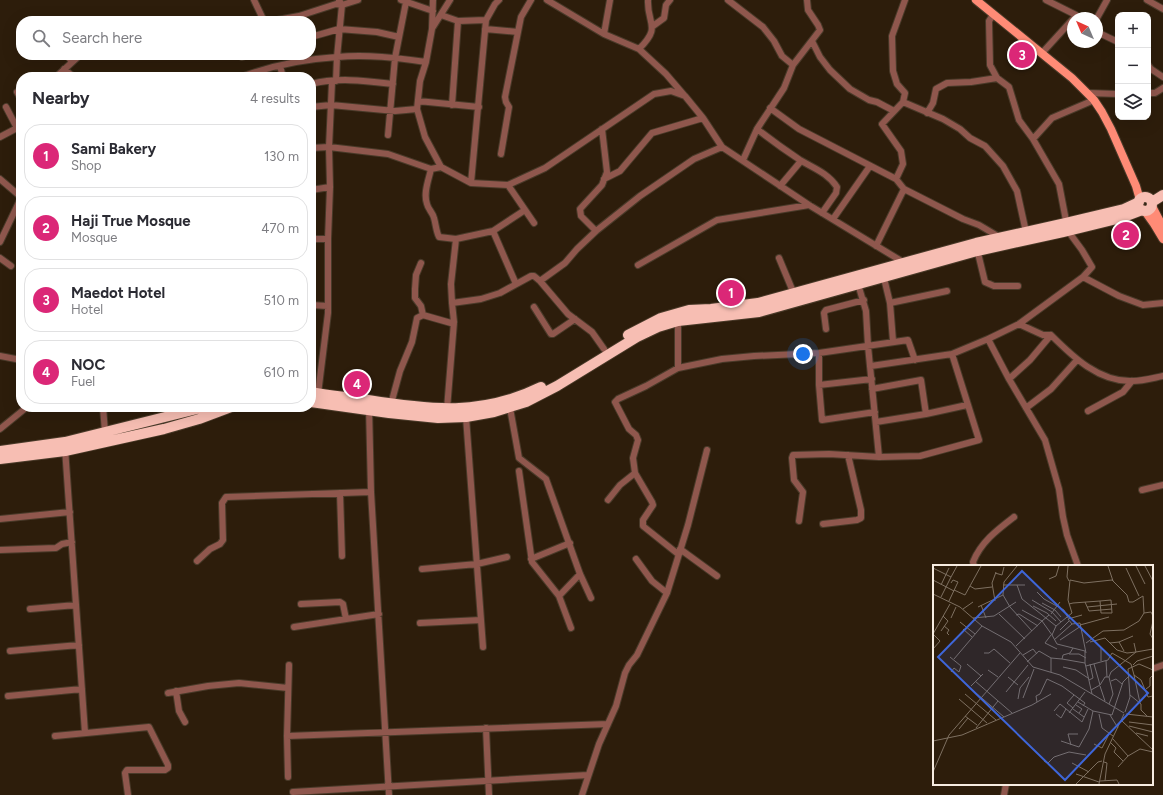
<!DOCTYPE html>
<meta charset="utf-8">
<style>
body{margin:0;font-family:Figtree,sans-serif;background:#f7f7f7;color:#2b2b33}
.controls{position:absolute;right:12px;top:12px;display:grid;overflow:hidden;border-radius:8px;box-shadow:0 4px 16px #0002}
.controls button{width:36px;height:36px;display:grid;place-items:center;padding:0;border:0;border-bottom:1px solid #e1e1e2;background:#fff;color:#2b2b33;font:20px sans-serif}
.compass{position:absolute;left:1067px;top:12px;width:36px;height:36px;border-radius:50%;background:#fff;box-shadow:0 4px 16px #0002;rotate:316deg}
.you{position:absolute;left:803px;top:354px;width:14px;height:14px;margin:-10px;border:3px solid #fff;border-radius:50%;background:#1a73e8;box-shadow:0 0 0 6px #1a73e833}
.badge{display:grid;place-items:center;width:26px;height:26px;border-radius:50%;background:#db2777;color:#fff;font-size:13px;font-weight:700}
.pin{position:absolute;translate:-50% -50%;border:2px solid #fff;box-shadow:0 1px 4px #0006}
.list{margin:0;padding:0;list-style:none}
h2{display:flex;justify-content:space-between;align-items:center;height:52px;margin:0;padding:0 16px;font-size:17px}
h2 small{font-size:13px;font-weight:400;color:#7c7c81}
.list li{display:grid;grid-template-columns:26px 1fr auto;gap:12px;align-items:center;box-sizing:border-box;height:64px;margin:0 8px 8px;padding:0 8px;border:1px solid #e1e1e2;border-radius:16px}
.list b{display:block;font-size:15px;white-space:nowrap}
.list p{margin:0;font-size:13px;white-space:nowrap;color:#7c7c81}
.list em{font-size:13px;font-style:normal;color:#7c7c81}
.icon{flex:none;width:22px;height:22px;fill:none;stroke:currentColor;stroke-width:2;stroke-linecap:round;stroke-linejoin:round}
.map{position:relative;flex:none;width:1163px;height:795px;overflow:hidden}
.search{position:absolute;background:#fff;box-shadow:0 4px 16px #0002;left:16px;top:16px;width:300px;height:44px;display:flex;align-items:center;gap:10px;box-sizing:border-box;padding:0 14px;border-radius:16px;color:#7c7c81;font-size:15px}
.panel{position:absolute;background:#fff;box-shadow:0 4px 16px #0002;left:16px;top:72px;width:300px;height:340px;border-radius:16px}
.map>svg:first-child{display:block}
</style>
<div class="map">
<svg width="1163" height="795" viewBox="0 0 1163 795">
<rect width="100%" height="100%" fill="#2d1d0b"/>
<g fill="none" stroke-linecap="round" stroke-linejoin="round">
<g stroke="#493a29" stroke-width="8">
<path id="minor" d="M254,0L264,21
M401,0L433,11
M433,0L432,29L426,62L420,81L417,109L425,137L441,167L471,183L508,185L545,168L654,94L671,91L685,96L703,118L722,147L809,205L903,262
M547,0L604,34L639,49L666,74L684,95
M728,0L763,27L774,41L782,56L793,65
M905,0L892,36L893,71L897,84L905,93L903,102L943,119L960,129L970,138L985,146L1003,166L1017,191L1026,232
M1046,0L1076,15L1079,18
M1147,0L1163,9
M441,15L458,21L486,20L495,4L499,0
M1097,18L1107,0
M272,21L299,16L336,4L342,5L358,0
M653,26L664,18L666,5L670,0
M433,27L450,0
M485,29L518,32
M1097,32L1118,42
M604,34L610,0
M311,37L339,29L377,32L399,37
M812,41L820,57L830,70L850,89L869,100L877,102L894,111
M639,49C662,26 647,25 648,0
M1042,53L1073,19
M67,55L72,62
M242,57L249,55
M1148,65L1151,69L1163,77
M280,66L283,77
M64,69L74,77
M56,77L80,55
M241,77C271,66 304,59 337,57C367,54 397,58 426,62
M336,81L337,57L342,5L339,0
M311,84C338,77 367,81 393,84
M17,92L21,99
M1088,93L1118,94
M1148,93H1155L1163,88
M418,101L479,107
M452,105L458,21
M6,107L17,128
M311,107L331,105L395,111L417,109
M770,108L799,129L896,179L904,189L876,246
M927,113L933,103L936,89L947,83L971,82L997,78
M602,129L607,172L602,185L580,209L581,216L596,231L640,196L694,159L722,147
M757,129C771,140 785,150 800,160C813,168 828,173 837,187L836,193L822,213
M388,135L395,58L406,2
M0,137L17,128L21,123
M1033,139L1052,118L1094,100
M311,148L329,147L332,82
M501,154L509,107L506,102L505,97L521,17L531,0
M743,160L757,129L784,88L793,65L820,30L818,25L808,10L807,0
M431,169C429,179 423,193 427,204C428,209 433,213 434,218C436,225 436,231 439,237L456,239L493,231L525,210
M0,179L21,197
M604,179L620,171L652,133L703,118
M896,179L903,164L901,151L882,124L903,102
M471,183L486,20
M508,185L534,223
M780,186L801,161
M904,189L963,219L979,225L1001,238
M311,190L330,187
M833,219L870,166
M493,231L516,284
M311,239H328
M0,242L21,198
M977,249L985,282L994,286H1018
M0,258L11,266
M779,258L794,294
M421,263L416,275L415,289V298L421,306L423,315
M638,265L717,220L809,205
M883,274L890,303L893,341
M1083,277L1119,296L1143,305L1163,303
M540,281L568,314L592,332L604,349
M858,284L866,311L868,346L879,457
M452,303L451,284L456,239
M890,303L947,291
M311,305L328,306
M534,307L551,334H553L575,319
M678,321V368
M1019,324L1043,335H1051C1073,357 1099,382 1132,381C1143,381 1153,378 1163,376
M826,329L824,313L826,310L864,300
M988,339L1009,379L1045,440L1059,489L1063,517L1067,535L1078,566
M819,353V385L822,420L875,412
M0,356L21,360
M871,366L952,354L988,339L1019,324L1083,277L1092,267L1082,250L1068,231L1059,184L1033,139L1019,120L1009,87L997,78L990,65L989,21L993,15
M1009,379L1030,360L1051,335
M819,385L872,379
M872,389L921,380L926,414
M318,394L328,313V239L330,187L329,147L388,154L431,169L441,167
M391,404L400,371L412,342L417,318L423,315L451,323L454,322
M103,407L105,432
M369,407L371,492L389,795
M510,408L519,458L546,479L580,574L591,598
M1026,408L1051,389L1077,360
M447,409L454,322L452,303L481,299L500,293L531,276H534L540,281L565,263L577,249L596,231
M1088,411L1123,392L1132,381
M466,417L483,647
M876,422L926,414L967,405
M0,429L27,407
M65,448L85,733
M519,471L532,562L559,596L571,628
M1142,490L1163,485
M340,493L342,556
M608,500L620,485L635,473
M0,519L70,512
M799,521L803,492L794,480L792,458L793,455L829,454L879,457L920,456L979,440L952,354
M823,524L857,520L861,518V510L848,455
M680,549L717,576
M0,550L56,548L62,544L72,542
M678,554L643,526V520L653,505L652,502L635,473L633,458L638,440L636,435L629,429L615,402L618,399L646,386L678,368L722,359L754,356L819,353L908,340L915,360
M531,559L570,543
M636,559L652,581L667,593
M197,561L210,549L220,544L223,540L222,503L226,497L371,492
M974,566L973,562C981,542 997,530 1014,517
M422,569L477,564L507,557
M559,596L580,574
M301,604L340,602L343,604L346,619
M30,609L76,605
M420,623L481,620
M294,627L379,614
M10,651L79,645
M1152,669L1163,665
M176,691L179,711L185,722
M168,693L208,686L239,683L288,688
M8,696L82,689
M486,728L489,795
M55,736L149,727L168,765V768L165,770H127L125,773L128,795
M287,736L608,724
M288,777L287,736L289,665
M293,792L588,775
M582,795L599,744L616,706L625,673L629,665L637,655L667,593L688,525L707,450
M1004,795L1006,784"/>
</g>
<g stroke="#493a29" stroke-width="10">
<path id="major" d="M976,0L1072,78L1094,100L1102,112L1111,129L1136,186L1140,200
M1152,206L1163,227
M1144,210L1154,224L1163,239"/>
</g>
<g stroke="#493a29" stroke-width="12">
<path id="highway" d="M1138 204a7 7 0 1 1 14 0a7 7 0 1 1-14 0Z
M1152,202L1163,195
M628,335L661,318L689,310L711,309L758,303L976,243L1066,223L1124,209L1139,202
M311,392C330,396 349,397 368,400C430,410 482,416 541,387
M311,402L389,413L438,418L466,417L494,412L526,402L557,386L637,337L658,327L678,321L759,312L977,251L1063,232L1121,218L1142,210
M0,451L65,442L205,407
M0,459L65,451L164,429L199,419L231,407"/>
</g>
<use href="#minor" stroke="#8f574d" stroke-width="6"/>
<use href="#major" stroke="#ff8b76" stroke-width="8"/>
<use href="#highway" stroke="#f7beb3" stroke-width="10"/>
</g>
<g transform="translate(933 565)">
<rect width="220" height="220" fill="#2d1d0b"/>
<path fill="none" stroke="#7e7061" stroke-width="1" d="M84,1L71,17L70,30L77,42L99,66M135,1L134,12L136,16M175,1L180,16M203,1L212,19M212,1L220,16M0,3L18,12L24,1M193,3L206,31M62,8L69,10L71,2M116,14L123,11L126,1M0,15L21,26M8,20L16,3M70,20H92M84,20L89,34L123,61M37,21L42,24L59,22M21,25L32,30L48,1M104,27L111,34L131,45L135,53M0,29L27,42L49,61L78,77L100,102L127,110L191,148M8,32L18,12M99,35L119,47L128,57M16,36L25,17L20,15L18,18M62,36L59,18L63,7M152,37L156,46L179,44M109,38L122,45L128,52M136,39L140,38L167,36L178,35L179,48H168L167,36M48,40L53,53M100,41L114,48L123,56M45,42L70,30M154,42L184,39M30,44L40,37M89,45L109,56L116,50M66,49L92,74M118,49L127,37M83,50L86,49L105,61M18,53L23,42M40,53L61,51L83,37M135,54L139,59L147,58L153,88M135,54L149,50M220,56L217,69L220,74M27,57L42,69M147,60L176,52M11,61L16,65L14,68L16,70M30,64L39,72M127,65L136,56M8,66L15,56L10,51M118,70L112,78L124,84M121,75L139,59M127,75L148,61M157,77L172,73L177,78L186,77L191,86M186,77L200,71M153,78L170,66L191,65L206,56L211,48M177,78L184,85L194,88L203,87L201,78M83,81L109,56L119,70M168,82V96M140,83L137,88L130,90L129,94L152,98M0,84L7,76L0,69L17,39M51,88H56L61,84L77,98M136,89H146L153,93M90,90L100,84L104,89M17,92L28,101L26,107L21,103L18,107M21,94L49,61M173,96L174,112M94,97L106,86L118,93L129,94M34,99L48,111M200,100L204,96L220,91M153,101L175,95L179,88L198,99L201,110M130,102L143,105L155,113M55,105L65,112M118,107V93M75,112L85,120M156,115L160,113L157,99M42,116L79,148M178,116L183,114L189,119M167,120L172,112H176M38,121L50,109M167,121L172,136M37,123L71,152M213,124L217,121V113L220,110M158,125L167,120L161,99M73,127L95,100M32,129L63,155M159,129L152,98V86L124,79L119,70L123,61L139,48L135,35L137,15L151,18L179,15L194,30L196,37H200L210,31L211,48L218,47L220,51M197,130L208,139V145L214,151M90,133L101,104M26,134L54,158M85,134L87,123L96,112M104,137L103,131L107,129L114,114L129,121L152,138L150,141M145,137L160,146L179,150L190,117L195,112M207,138L201,110L208,115L215,132L220,131M176,139L180,129L176,112L178,107L203,87L220,84M143,140L149,144L146,148M140,143L134,138L141,130M140,144L151,152M121,146L127,139L149,157L155,144M192,147L197,132L195,104L206,99L220,105M136,148L152,127M123,149L128,153L133,144M166,149L169,163L180,171M193,149L220,152M177,150L185,163M32,151L44,160M189,156L220,185M196,157L220,160M196,161L220,167M43,163L65,136M26,164L35,153M203,168L215,171M180,174L195,191M0,176L29,170L99,140L118,129M128,176L146,182L156,164L160,146M178,178L183,183L181,187L190,196M161,179L169,183L176,169M138,180L135,169H145M111,196L115,198L121,192L136,187L153,190M171,197L174,198L172,216M139,198L156,207M185,202L195,191L207,184L220,187M0,207L16,170L87,88M143,209L166,217M167,216L184,215L186,219M143,219L165,197L169,196M166,219L172,189L191,149"/>
<path fill="#3e66d9" fill-opacity="0.15" stroke="#3e66d9" stroke-width="2" d="M89,6L215,128L132,215L5,92Z"/>
<rect width="220" height="220" fill="none" stroke="#f7ece1" stroke-width="2"/>
</g>
</svg>
<div class="controls">
<button>+</button>
<button>−</button>
<button><svg class="icon" aria-label="layers" viewBox="0 0 24 24"><path d="M12 4l9 5-9 5-9-5zM3 14l9 5 9-5"/></svg></button>
</div>
<svg class="compass" viewBox="-18 -18 36 36"><path d="M0-13l5 13h-10z" fill="#e53935"/><path d="M0 13l5-13h-10z" fill="#7c7c81"/></svg>
<div class="you"></div>
<div class="pin badge" style="left:731px;top:293px">1</div>
<div class="pin badge" style="left:1126px;top:235px">2</div>
<div class="pin badge" style="left:1022px;top:55px">3</div>
<div class="pin badge" style="left:357px;top:384px">4</div>
<div class="search"><svg class="icon" aria-label="search" viewBox="0 0 24 24"><circle cx="10" cy="10" r="6"/><path d="M15 15l6 6"/></svg>Search here</div>
<section class="panel">
<h2>Nearby<small>4 results</small></h2>
<ul class="list">
<li><span class="badge">1</span><div><b>Sami Bakery</b><p>Shop</p></div><em>130 m</em></li>
<li><span class="badge">2</span><div><b>Haji True Mosque</b><p>Mosque</p></div><em>470 m</em></li>
<li><span class="badge">3</span><div><b>Maedot Hotel</b><p>Hotel</p></div><em>510 m</em></li>
<li><span class="badge">4</span><div><b>NOC</b><p>Fuel</p></div><em>610 m</em></li>
</ul>
</section>
</div>
